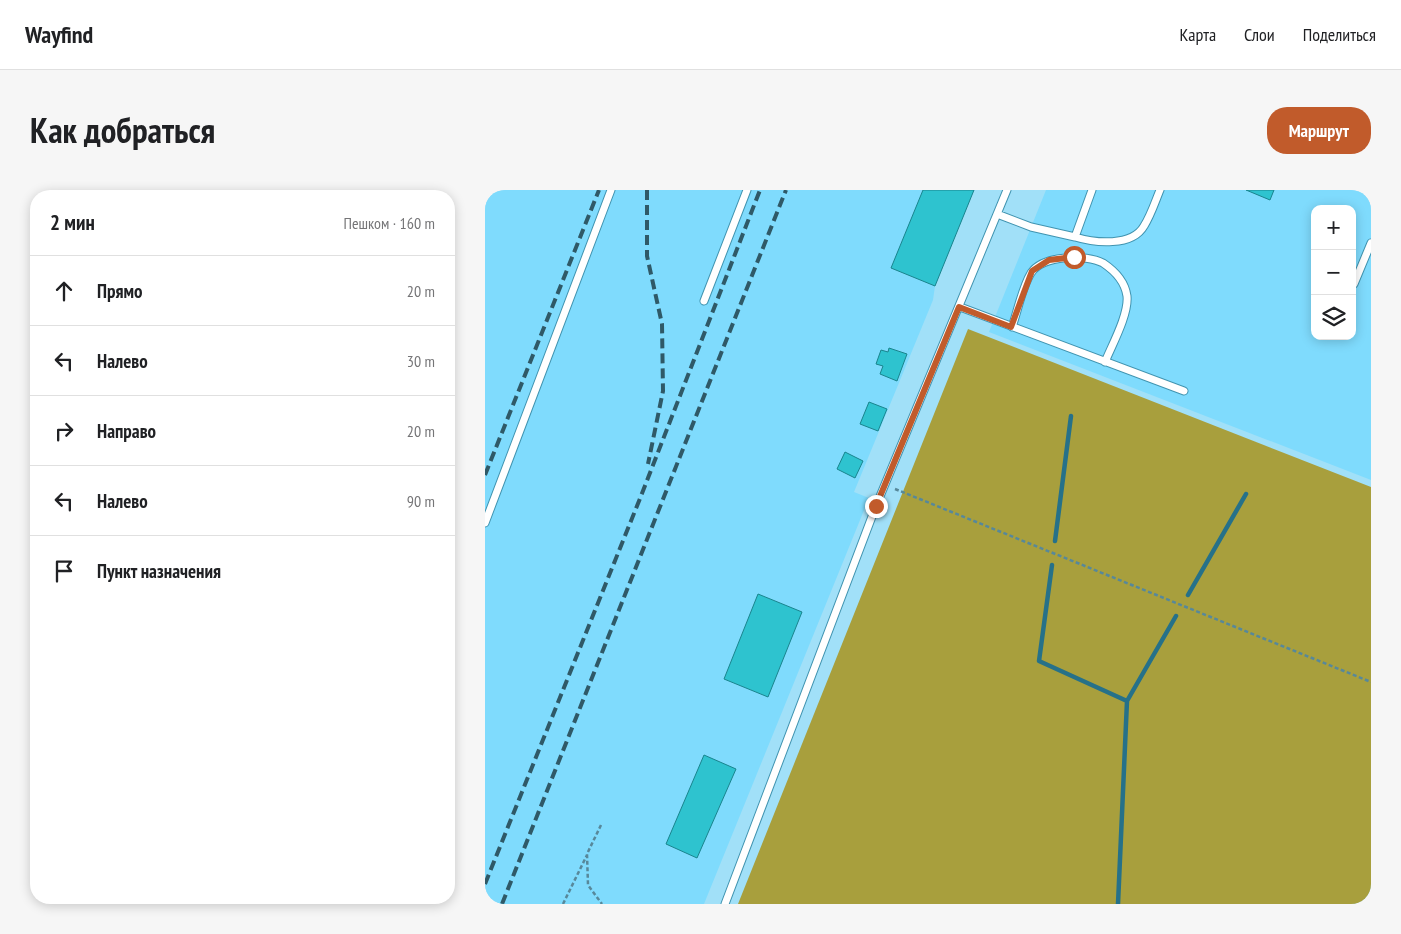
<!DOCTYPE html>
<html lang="ru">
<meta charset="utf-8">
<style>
body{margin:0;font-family:"PT Sans Narrow",sans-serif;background:#f6f6f6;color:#202124}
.controls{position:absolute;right:15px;top:15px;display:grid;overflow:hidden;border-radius:10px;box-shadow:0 2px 12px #0003}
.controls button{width:45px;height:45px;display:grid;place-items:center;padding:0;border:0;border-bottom:1px solid #e0e0e0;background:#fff;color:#202124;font:25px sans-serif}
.stop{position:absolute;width:15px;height:15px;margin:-11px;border:4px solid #c15b2b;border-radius:50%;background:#fff}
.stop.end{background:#c15b2b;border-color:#fff;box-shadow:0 1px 5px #0008}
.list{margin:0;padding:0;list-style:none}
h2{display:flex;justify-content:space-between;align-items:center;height:65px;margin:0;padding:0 20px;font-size:21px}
h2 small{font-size:16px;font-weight:400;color:#757577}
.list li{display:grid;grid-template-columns:32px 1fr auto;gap:15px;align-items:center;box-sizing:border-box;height:70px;padding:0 20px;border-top:1px solid #e0e0e0}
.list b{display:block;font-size:19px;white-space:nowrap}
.list em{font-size:16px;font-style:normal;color:#757577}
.icon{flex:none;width:28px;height:28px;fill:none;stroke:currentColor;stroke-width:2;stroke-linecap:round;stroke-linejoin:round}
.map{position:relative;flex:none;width:886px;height:714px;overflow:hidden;border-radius:20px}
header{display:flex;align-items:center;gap:30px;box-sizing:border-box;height:70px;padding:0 25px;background:#fff;border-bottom:1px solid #e0e0e0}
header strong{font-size:24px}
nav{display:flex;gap:28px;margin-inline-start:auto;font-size:18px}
.intro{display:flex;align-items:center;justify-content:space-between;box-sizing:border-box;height:120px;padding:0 30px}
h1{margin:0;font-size:35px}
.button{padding:12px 22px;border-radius:20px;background:#c15b2b;color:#fff;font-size:18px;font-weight:700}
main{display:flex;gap:30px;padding:0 30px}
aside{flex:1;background:#fff;border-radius:20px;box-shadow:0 2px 12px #0003}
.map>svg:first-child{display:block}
</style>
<header>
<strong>Wayfind</strong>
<nav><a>Карта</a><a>Слои</a><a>Поделиться</a></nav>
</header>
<div class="intro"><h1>Как добраться</h1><a class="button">Маршрут</a></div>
<main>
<aside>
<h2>2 мин<small>Пешком · 160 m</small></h2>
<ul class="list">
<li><svg class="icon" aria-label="ahead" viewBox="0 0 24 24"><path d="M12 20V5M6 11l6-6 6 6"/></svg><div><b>Прямо</b></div><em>20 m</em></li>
<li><svg class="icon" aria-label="left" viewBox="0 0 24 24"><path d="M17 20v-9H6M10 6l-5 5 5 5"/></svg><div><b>Налево</b></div><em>30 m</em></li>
<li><svg class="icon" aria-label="right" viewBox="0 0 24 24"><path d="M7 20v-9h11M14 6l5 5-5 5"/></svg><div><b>Направо</b></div><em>20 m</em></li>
<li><svg class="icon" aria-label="left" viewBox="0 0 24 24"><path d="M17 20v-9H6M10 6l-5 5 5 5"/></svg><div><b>Налево</b></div><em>90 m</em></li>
<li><svg class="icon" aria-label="arrive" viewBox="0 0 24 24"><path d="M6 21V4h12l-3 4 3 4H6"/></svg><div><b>Пункт назначения</b></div></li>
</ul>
</aside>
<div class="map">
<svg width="886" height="714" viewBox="0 0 886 714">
<rect width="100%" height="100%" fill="#a1e0f8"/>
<path fill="#7fdbfd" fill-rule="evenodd" d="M0,0H489L450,96L448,110L369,302L384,308L219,714H0Z
M561,0H886V290L504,142ZM830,19H867V146H830Z"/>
<path fill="#a89f3d" d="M483,139L886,297V714H253Z"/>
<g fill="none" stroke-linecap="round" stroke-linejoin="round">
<path stroke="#267189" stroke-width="4.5" d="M570,351L586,226
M567,375L554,471L642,511L691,426
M703,405L761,304
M633,714L642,511"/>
</g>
<path fill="#2ec3cf" stroke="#19848d" d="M438,0H489L450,96L406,78Z
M761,0H789L785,10Z
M404,158L422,164L412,191L395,184L398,176L391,174L396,160L403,162Z
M384,212L402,219L393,241L375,234Z
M360,262L378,271L370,288L352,279Z
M273,404L317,422L283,507L239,489Z
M219,565L251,579L212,668L181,654Z"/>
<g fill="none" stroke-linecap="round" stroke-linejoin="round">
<g stroke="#4194b0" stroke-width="9">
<path id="service" d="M512,24L546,37L590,47L607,0
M590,47C610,53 647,57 659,36C666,25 670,12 675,0
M869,94L886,53
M219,111L262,0
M475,117L699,201
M527,137C533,120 537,98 546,83C558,65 601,64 618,73C630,81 640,92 642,106C644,124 627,155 620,172
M0,333L126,0
M240,714L391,316L522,0"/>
</g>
<path stroke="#57889a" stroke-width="2.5" stroke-dasharray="4 2.5" stroke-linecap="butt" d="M410,299L886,492
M116,635L102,664L103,695L117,714
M78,714L102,665"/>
<use href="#service" stroke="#fff" stroke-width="7"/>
<path stroke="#2f5967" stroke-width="4" stroke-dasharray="10 5" stroke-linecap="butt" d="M162,0V66L177,134L178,201L163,274
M0,285L114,0
M0,694L156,306L275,0
M17,714L301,0"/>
</g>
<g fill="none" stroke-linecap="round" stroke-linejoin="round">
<path stroke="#c15b2b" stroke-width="6" d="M391,316L474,117L526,137L547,81L564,70L589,67"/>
</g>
</svg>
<div class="controls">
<button>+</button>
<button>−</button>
<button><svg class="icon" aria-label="layers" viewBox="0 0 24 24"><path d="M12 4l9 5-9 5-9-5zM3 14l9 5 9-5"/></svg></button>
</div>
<div class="stop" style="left:589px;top:67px"></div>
<div class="stop end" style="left:391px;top:316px"></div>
</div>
</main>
